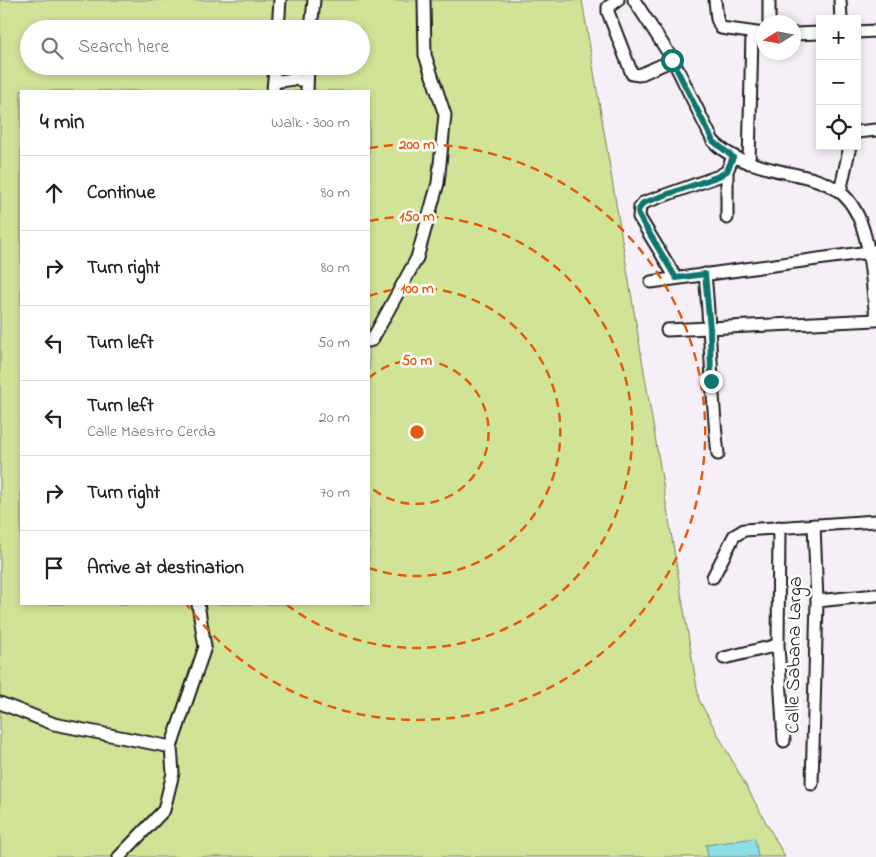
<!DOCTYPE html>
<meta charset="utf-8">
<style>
body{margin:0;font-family:"Indie Flower",sans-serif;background:#f2f2f2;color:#202124}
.controls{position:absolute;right:15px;top:15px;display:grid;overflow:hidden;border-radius:0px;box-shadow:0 2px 8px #0003}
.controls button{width:45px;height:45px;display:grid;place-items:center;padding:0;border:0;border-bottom:1px solid #e0e0e0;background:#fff;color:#202124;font:25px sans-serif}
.compass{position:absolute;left:756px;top:15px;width:45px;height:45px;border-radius:50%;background:#fff;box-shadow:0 2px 8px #0003;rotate:259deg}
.stop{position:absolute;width:15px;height:15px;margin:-11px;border:4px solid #0f766e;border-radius:50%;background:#fff}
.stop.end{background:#0f766e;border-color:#fff;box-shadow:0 1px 5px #0008}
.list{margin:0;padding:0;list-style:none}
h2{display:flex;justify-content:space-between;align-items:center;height:65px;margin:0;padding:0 20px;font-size:21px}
h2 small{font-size:16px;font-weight:400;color:#757577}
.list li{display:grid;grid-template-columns:32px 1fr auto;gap:15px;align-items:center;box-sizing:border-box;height:75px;padding:0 20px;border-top:1px solid #e0e0e0}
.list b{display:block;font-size:19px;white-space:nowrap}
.list p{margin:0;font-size:16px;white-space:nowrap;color:#757577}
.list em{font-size:16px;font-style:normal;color:#757577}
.icon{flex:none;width:28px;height:28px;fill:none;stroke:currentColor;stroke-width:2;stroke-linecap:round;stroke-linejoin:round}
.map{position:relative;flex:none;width:876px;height:857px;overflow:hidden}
.search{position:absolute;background:#fff;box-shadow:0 2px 8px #0003;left:20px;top:20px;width:350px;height:55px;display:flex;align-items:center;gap:12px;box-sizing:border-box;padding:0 18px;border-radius:28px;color:#757577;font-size:19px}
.panel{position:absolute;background:#fff;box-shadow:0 2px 8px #0003;left:20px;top:90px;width:350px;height:515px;border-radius:0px}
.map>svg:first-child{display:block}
</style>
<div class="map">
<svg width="876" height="857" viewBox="0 0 876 857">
<rect width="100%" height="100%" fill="#f7eff7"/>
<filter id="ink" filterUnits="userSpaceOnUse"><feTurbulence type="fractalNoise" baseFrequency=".02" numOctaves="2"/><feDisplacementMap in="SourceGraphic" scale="10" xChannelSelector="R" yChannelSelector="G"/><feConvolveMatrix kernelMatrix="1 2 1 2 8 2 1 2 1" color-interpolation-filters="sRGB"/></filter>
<g filter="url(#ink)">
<path fill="#d1e397" stroke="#76805a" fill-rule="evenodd" d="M0,0H582L699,700L785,857H0ZM29,29H361V66H29ZM21,91H369V604H21Z"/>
<path fill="#8ddee6" stroke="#609095" d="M755,838L758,857H708L706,845Z"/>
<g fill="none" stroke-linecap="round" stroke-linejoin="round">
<g stroke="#1c1c1c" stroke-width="15">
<path id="minor" d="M618,0L608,7V12L632,74L639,75L673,60
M634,0L673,60L713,141C729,158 749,163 771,169C793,175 821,177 840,192C872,217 871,280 876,318
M715,0L717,19L721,28L764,34
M769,0V22
M840,0L841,19
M278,29L280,0
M311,29L314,0
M857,32L876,31
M794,34L820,33
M274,82L293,79L307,81
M273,91L275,66
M307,91L308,66
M857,132L876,130
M749,163L752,34
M727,171V218
M840,192L850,146
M705,274C711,334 711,394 718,454
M676,278L639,217L640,207L643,203L719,176L727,171L733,157
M651,282L876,251
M667,330L876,320
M369,341L372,340L417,258L438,183L445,115L425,55L424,0
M779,527L778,645L784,741
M713,577L734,536L744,530L876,521
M817,601L876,595
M724,658L778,645
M0,703L54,724L171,747
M812,784L817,601L814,525
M119,857L164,810L173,773L171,747L205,647L198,604"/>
</g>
<use href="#minor" stroke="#fff" stroke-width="11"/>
</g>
</g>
<g fill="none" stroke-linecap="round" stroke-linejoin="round" filter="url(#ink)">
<path stroke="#0f766e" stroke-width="6" d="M672,60L713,141L733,157L727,171L719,176L643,203L638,211L639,216L676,278L705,274L710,329L711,381"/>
</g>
<g fill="none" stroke="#e8590c" stroke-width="2.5" stroke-dasharray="9 6">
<path d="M369 378A72 72 0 1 1 369 486"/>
<path d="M369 296A144 144 0 1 1 369 568"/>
<path d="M370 221A216 216 0 1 1 287 605"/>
<path d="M369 148A288 288 0 1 1 187 605"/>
</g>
<g text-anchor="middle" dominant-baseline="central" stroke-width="5" stroke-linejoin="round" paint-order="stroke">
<g font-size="20" fill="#1c1c1c" stroke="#fff">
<text transform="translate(795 655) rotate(-89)">Calle Sabana Larga</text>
</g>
</g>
<circle cx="417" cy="432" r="8" fill="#e8590c" stroke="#fff" stroke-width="2.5"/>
<g font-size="15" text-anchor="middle" font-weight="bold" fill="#e8590c" stroke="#fff" stroke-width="5" stroke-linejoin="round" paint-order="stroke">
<text x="417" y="149">200 m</text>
<text x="417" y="221">150 m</text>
<text x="417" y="293">100 m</text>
<text x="417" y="365">50 m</text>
</g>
</svg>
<div class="controls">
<button>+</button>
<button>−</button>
<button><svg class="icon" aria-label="locate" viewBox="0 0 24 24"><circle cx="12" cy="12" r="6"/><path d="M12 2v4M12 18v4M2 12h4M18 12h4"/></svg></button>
</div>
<svg class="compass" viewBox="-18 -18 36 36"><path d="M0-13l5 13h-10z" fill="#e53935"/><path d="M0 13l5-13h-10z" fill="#757577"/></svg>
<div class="stop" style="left:672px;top:60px"></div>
<div class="stop end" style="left:711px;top:381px"></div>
<div class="search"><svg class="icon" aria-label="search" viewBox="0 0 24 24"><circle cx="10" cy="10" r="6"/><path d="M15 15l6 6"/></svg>Search here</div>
<section class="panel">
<h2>4 min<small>Walk · 300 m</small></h2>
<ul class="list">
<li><svg class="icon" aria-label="ahead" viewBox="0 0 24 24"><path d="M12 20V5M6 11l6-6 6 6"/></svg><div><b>Continue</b></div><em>80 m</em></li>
<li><svg class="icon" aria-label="right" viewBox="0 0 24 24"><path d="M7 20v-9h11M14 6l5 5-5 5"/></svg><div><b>Turn right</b></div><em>80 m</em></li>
<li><svg class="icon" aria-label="left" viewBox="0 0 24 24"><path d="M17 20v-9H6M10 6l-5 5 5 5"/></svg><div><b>Turn left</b></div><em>50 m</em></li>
<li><svg class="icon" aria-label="left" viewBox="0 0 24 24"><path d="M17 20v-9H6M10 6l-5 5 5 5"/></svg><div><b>Turn left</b><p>Calle Maestro Cerda</p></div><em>20 m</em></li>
<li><svg class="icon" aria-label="right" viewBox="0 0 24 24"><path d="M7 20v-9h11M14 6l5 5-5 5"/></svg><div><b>Turn right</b></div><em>70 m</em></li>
<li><svg class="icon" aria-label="arrive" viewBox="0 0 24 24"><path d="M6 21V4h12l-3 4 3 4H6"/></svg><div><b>Arrive at destination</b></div></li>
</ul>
</section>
</div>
